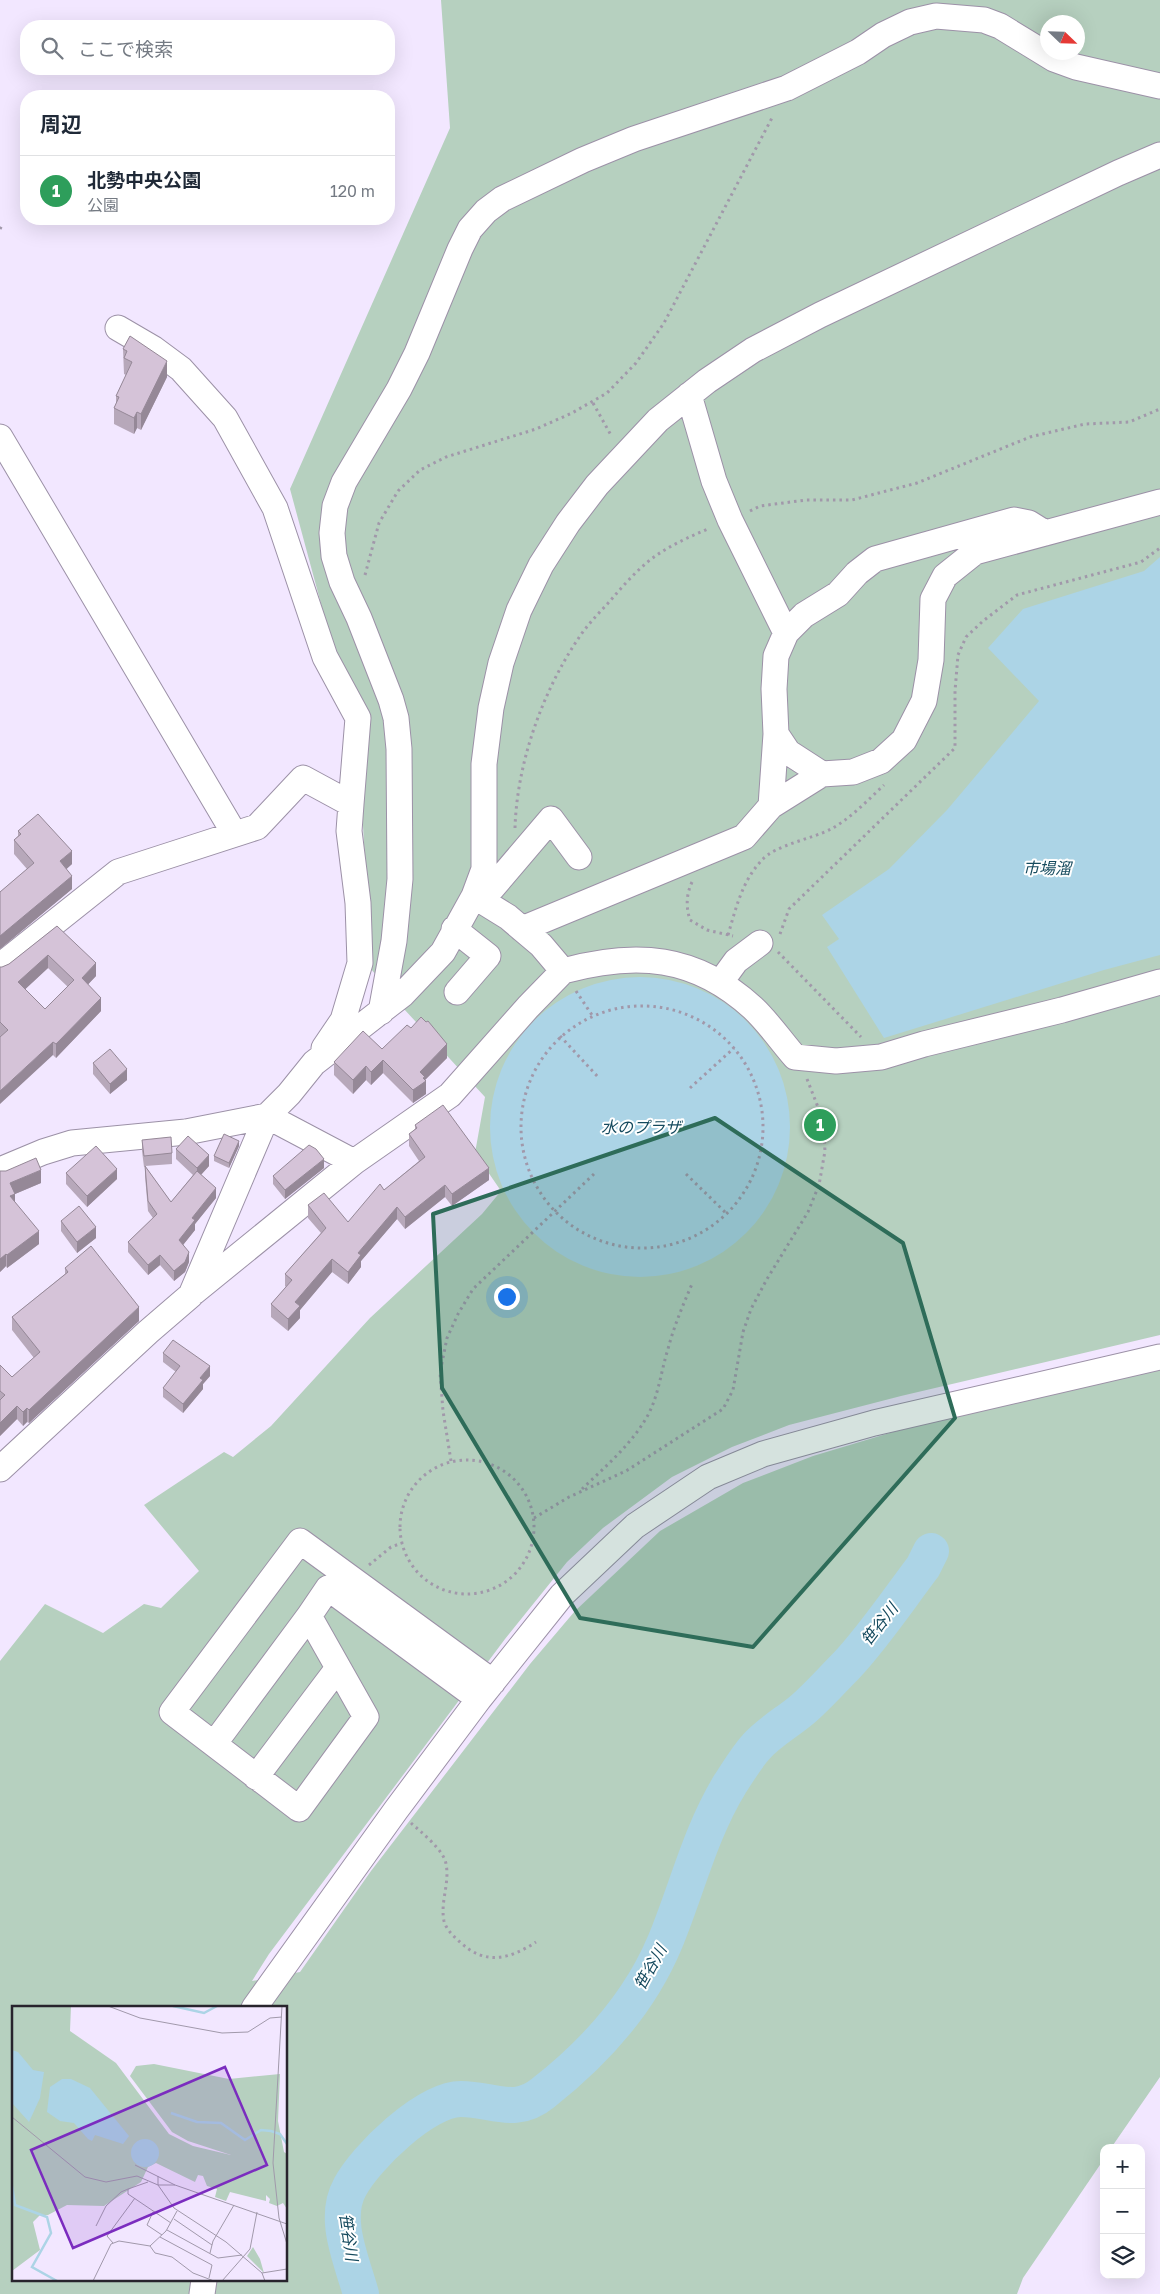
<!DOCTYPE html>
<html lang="ja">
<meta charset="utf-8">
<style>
body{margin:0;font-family:"Golos Text","Noto Sans JP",sans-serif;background:#f6f6f7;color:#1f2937}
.controls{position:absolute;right:15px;bottom:15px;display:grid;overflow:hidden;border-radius:10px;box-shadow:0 5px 20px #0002}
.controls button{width:45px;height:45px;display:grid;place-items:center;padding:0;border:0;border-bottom:1px solid #e0e1e3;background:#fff;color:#1f2937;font:25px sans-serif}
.compass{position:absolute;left:1040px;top:15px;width:45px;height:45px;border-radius:50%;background:#fff;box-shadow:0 5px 20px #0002;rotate:113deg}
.you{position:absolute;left:506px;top:1296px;width:18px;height:18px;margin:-12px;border:4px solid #fff;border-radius:50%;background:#1a73e8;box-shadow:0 0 0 8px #1a73e833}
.badge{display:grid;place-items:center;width:32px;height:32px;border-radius:50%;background:#ea580c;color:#fff;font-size:16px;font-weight:700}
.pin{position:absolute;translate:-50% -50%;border:2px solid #fff;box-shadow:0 1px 5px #0006}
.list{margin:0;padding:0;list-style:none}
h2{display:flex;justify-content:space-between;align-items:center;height:65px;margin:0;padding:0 20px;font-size:21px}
h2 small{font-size:16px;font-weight:400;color:#747a83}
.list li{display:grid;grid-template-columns:32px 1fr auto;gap:15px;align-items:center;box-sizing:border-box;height:70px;padding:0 20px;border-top:1px solid #e0e1e3}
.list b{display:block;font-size:19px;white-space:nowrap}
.list p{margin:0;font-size:16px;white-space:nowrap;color:#747a83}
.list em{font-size:16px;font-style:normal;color:#747a83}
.icon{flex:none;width:28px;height:28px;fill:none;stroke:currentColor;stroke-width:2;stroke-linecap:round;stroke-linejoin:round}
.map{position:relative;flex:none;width:1160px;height:2294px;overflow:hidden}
.search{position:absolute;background:#fff;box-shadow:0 5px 20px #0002;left:20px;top:20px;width:375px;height:55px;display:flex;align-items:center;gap:12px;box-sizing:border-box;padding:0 18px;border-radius:20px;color:#747a83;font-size:19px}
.panel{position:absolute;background:#fff;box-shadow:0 5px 20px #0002;left:20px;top:90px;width:375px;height:135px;border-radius:20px}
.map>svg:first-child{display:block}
</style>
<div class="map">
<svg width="1160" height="2294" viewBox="0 0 1160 2294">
<rect width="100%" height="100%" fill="#f2e7ff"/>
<path fill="#b6d0bf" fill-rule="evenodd" d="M441,0H1160V1335L901,1396L789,1425L732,1447L672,1477L603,1528L567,1562L505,1639L269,1954L252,1981L300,1972L371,1871L530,1664L575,1611L660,1531L743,1483L813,1456L893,1432L1015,1402L1160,1370V2077L1111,2148H1104V2159L1023,2278L1017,2294H0V1661L45,1604L103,1633L144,1604L161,1608L199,1571L144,1505L224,1452L233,1457L271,1426L370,1318L482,1214L501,1191L475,1153L485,1097L404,1009L371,969L362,808L334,652L290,489L450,128ZM1048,22H1078V52H1048ZM14,2008H286V2280H14Z"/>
<path fill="#acd4e6" d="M1160,557V955L1104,970L884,1038L827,947L839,939L822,915L889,869L947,810L1039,701L988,648L1023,609L1144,571Z
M490 1127a150 150 0 1 1 300 0a150 150 0 1 1-300 0Z"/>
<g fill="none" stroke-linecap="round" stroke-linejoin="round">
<path stroke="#acd4e6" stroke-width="36" d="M361,2294C352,2261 332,2219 350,2187C366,2157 426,2099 461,2099C493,2099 515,2116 543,2093C594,2053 640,2002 665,1942C687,1889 700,1833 730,1784C738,1772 746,1758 756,1747C769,1732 788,1722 803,1709C818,1696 832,1680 846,1666C874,1636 898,1600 923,1567L931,1551"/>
<g stroke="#9c91a7" stroke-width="27">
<path id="minor" d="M118,328L154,349L181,369L225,418L275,508L325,657L358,718L351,804
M689,395L714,481L730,520L786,633
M0,437L234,833
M776,734L788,752L822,774
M771,806L776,734L774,689L776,656L786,633L804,615L838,594L857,573L875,559L1014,520L1029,523L1045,533
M474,896L508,917L541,945L563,971C636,951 695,955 753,1008C768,1022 781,1041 795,1057L836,1061L881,1057L924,1044L1062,1010L1160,982
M474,896L488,893L551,819L579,857
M454,929L488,956L457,992
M522,929L744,837L771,806L822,774L853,772L881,761L904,740L924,701L931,660L933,599L945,576L975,552L1160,502
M0,966L118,872L257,827L303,778L351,804L349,831L358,903L360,963L343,1020L324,1048
M720,983L736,961L760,943
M381,1012L394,941L400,879L399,749L396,718L391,700L359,618L342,582L334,556L332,533L335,506L344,482L399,389L417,353L460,249L470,229L486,211L502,199L583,160L634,139L787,88L858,52L883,35L910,22L936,16L984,20L1000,26L1054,59L1076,67L1160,86
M0,1170L43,1152L72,1143L186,1132L267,1116L354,1162
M194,1292L354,1162L450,1095L528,1007L563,971
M0,1469L148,1332L191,1295L267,1116L289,1094L314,1063L403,994L443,952L474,896L484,869V764L491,708L501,663L519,610L541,565L568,523L597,485L658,420L707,381L753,350L820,315L1118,173L1160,155
M479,1699L328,1588L309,1616L366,1717L299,1809L172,1712L300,1541L493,1682
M214,1744L309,1616
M256,1777L338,1668
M254,2008L396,1810L479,1699L562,1595L635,1526L708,1477L763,1454L874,1423L1160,1357
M202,2294L204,2280"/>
</g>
<path stroke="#a198aa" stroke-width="3" stroke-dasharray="2.5 4" stroke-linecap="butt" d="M0,229L2,225
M593,403L612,437
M750,511L760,506L806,500H852L917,483L1030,437L1085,424L1129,422L1160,409
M365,575L379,523L398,491L420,470L446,457L536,429L572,413L607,393L636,363L664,323L773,116
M515,828C517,762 543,690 580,636C589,623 600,612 610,601C622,587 635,572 650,560C668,546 689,537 710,528
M692,882C686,895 686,907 690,920L707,930L733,936
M780,934L789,909L955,748V691L958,655L966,637L983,621L1017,595L1141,562L1160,548
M728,935C736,908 742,881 762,860C775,845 812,839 831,829C851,818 867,801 884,785
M778,952L861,1037
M576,991L592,1015
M521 1127a121 121 0 1 1 242 0a121 121 0 1 1-242 0Z
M560,1036L599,1078
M690,1088L734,1048
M686,1174L727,1214
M400 1527a67 67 0 1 1 134 0a67 67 0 1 1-134 0Z
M451,1461L443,1411L440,1373L447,1338L458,1314L473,1289L594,1174
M582,1489C605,1467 632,1444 648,1415C659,1394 661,1371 668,1349C674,1326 683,1305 692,1284
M534,1518L569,1497L626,1471L723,1409L733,1390L743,1332L751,1309L767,1279L808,1212L819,1185L825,1151L823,1120L807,1079
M369,1565L391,1547L402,1543
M411,1823C421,1832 444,1850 446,1864C450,1883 440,1902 444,1921C446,1929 454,1937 460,1942C485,1966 510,1959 536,1942"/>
<use href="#minor" stroke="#fff" stroke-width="25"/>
</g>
<path fill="#b7a8ba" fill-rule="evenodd" d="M130,336L167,377L141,430L137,428L134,434L114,424V408L116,404V396L126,375L124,374L123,349Z
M18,831L72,864L66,869L72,889L0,949V892L27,869L14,854V840L18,836Z
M57,926L96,976L88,984L101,1011L56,1058L53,1055L0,1036V967H2L9,964ZM48,968L68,987L45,1009L25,989Z
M382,1049L447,1058L425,1080L426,1094L413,1103L383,1073L371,1085L366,1080L353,1094L334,1075V1062Z
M93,1063L127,1080L110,1094L93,1074Z
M415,1125L489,1180L452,1206L445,1197L405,1229L397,1219L361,1261V1267L348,1284L332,1272L300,1310V1318L288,1331L271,1317V1304L286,1287L285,1286V1274L321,1233L308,1218V1205L348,1222L384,1190L419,1161L409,1146V1134L415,1129Z
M142,1140L172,1153V1164L145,1166L171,1202L193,1175L176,1159V1149L209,1166L201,1175L216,1198L195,1224V1230L183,1245L189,1262L185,1272L174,1281L160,1265L148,1275L128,1252V1242L153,1218L148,1211L145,1176V1166L144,1167L142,1151Z
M239,1146L229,1168L214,1161V1156Z
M324,1168L285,1199L273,1184V1176Z
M0,1171L41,1183L15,1194V1202L39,1244L7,1268L6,1266L0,1272Z
M66,1173L117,1179L87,1207L66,1184Z
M61,1221L96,1238L77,1253L61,1231Z
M65,1268L139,1321L29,1423L27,1422L23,1426L17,1419L0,1436V1365L12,1377L34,1358L12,1330V1317L65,1274Z
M163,1353L210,1376L203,1384V1389L183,1413L163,1397V1388L176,1372L163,1362Z"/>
<path fill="#958897" d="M167,361V377L141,430V414Z
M137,412V428L134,434V418Z
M72,851V864L60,875V861Z
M72,876V889L0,949V936Z
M48,955V968L18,996V982Z
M96,963V976L82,991V978Z
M101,998V1011L56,1058V1044Z
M53,1042V1055L0,1104V1091Z
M447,1044V1058L425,1080L426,1081V1094L413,1103V1090L420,1072Z
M383,1060V1073L371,1085V1072Z
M366,1066V1080L353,1094V1080Z
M127,1069V1080L110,1094V1084Z
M239,1141V1146L229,1168V1163Z
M209,1155V1166L197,1179V1168Z
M324,1159V1168L285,1199V1190Z
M489,1168V1180L452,1206V1194Z
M117,1169V1179L87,1207V1196Z
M41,1170V1183L15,1194V1206L10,1209V1183Z
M445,1185V1197L405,1229V1217Z
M216,1188V1198L195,1224V1230L179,1250V1240L192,1218Z
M397,1207V1219L361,1261V1267L348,1284V1272L358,1253Z
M96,1227V1238L77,1253V1242Z
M39,1231V1244L7,1268V1255Z
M189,1252V1262L185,1272L174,1281V1271Z
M6,1254V1266L0,1272V1259Z
M160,1255V1265L148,1275V1265Z
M332,1259V1272L300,1310V1318L288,1331V1319L295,1302Z
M139,1307V1321L29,1423V1410Z
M210,1366V1376L203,1384V1389L183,1413V1404L200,1378Z
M17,1406V1419L0,1436V1423Z
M27,1408V1422L23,1426V1412Z"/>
<path fill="#d5c3d8" stroke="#958897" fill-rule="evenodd" d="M130,336L167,361L141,414L137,412L134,418L114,408L119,397L116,396L132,362L124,358L127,351L123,349Z
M38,814L72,851L60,861L72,876L0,936V892L34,863L14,840L21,834L18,831Z
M57,926L96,963L82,978L101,998L56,1044L53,1042L0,1091V1037L8,1030L0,1022V967H2L9,964ZM48,955L74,980L45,1009L18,982Z
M421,1017L426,1022L428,1021L447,1044L420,1072L425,1077L423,1078L426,1081L413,1090L383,1060L371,1072L366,1066L353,1080L334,1062L363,1031L382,1049L407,1025L411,1028Z
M110,1049L127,1069L110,1084L93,1063Z
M443,1105L489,1168L452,1194L445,1185L405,1217L397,1207L358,1253L361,1255L348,1272L332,1259L295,1302L300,1306L288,1319L271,1304L292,1280L285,1274L326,1228L308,1205L324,1193L348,1222L380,1184L384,1190L425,1157L409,1134L417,1128L415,1125Z
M224,1134L239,1141L229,1163L214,1156Z
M188,1136L209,1155L197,1168L176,1149Z
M171,1137L172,1153L144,1156L142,1140Z
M309,1145L316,1149L324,1159L285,1190L273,1176Z
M96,1146L117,1169L87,1196L66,1173Z
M36,1158L41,1170L10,1183L15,1194L10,1196L39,1231L7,1255L6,1254L0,1259V1171H6Z
M145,1166L171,1202L197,1171L216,1188L192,1218L195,1220L179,1240L189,1252L185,1262L174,1271L160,1255L148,1265L128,1242L157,1214L148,1201Z
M79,1206L96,1227L77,1242L61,1221Z
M91,1246L139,1307L29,1410L27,1408L23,1412L17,1406L0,1423V1400L5,1395L0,1391V1365L12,1377L40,1352L12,1317L68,1272L65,1268Z
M173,1340L210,1366L200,1378L203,1380L183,1404L163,1388L180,1366L163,1353Z"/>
<path fill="#2e6c59" fill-opacity="0.2" stroke="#2e6c59" stroke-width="4" stroke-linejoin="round" d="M715,1118L903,1243L955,1418L753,1647L580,1618L442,1388L433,1214Z"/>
<g text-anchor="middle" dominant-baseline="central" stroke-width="4" stroke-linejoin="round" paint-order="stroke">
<g font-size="16" font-style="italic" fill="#154a5e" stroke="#fff">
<text x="1047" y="868">市場溜</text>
<text x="641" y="1127">水のプラザ</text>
<text transform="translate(879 1624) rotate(-52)">笹谷川</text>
<text transform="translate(650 1967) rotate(-61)">笹谷川</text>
<text transform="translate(349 2237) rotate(82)">笹谷川</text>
</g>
</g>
<g transform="translate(12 2006)">
<rect width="275" height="275" fill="#f2e7ff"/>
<path d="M0,0H59L58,25L104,57L157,128L181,140L219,149L176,135L160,126L118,70L124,60L142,58L217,73L268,68L266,115L272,146L275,148V203L271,197L265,200L257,197L258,193L254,189V195L218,186L214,195L203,191L205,183L195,180L191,170L186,169L183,176L144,157L136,161L129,176L92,200L55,199L36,209H28L21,216L28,244L0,265ZM241,241L248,253L252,267L235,250Z" fill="#b6d0bf"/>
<path d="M0,44L6,46L21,64L32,66L28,92L17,116L0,97ZM50,73H59L78,82L117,130L111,138L83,129L80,135L76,133L62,117L48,115L35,106L38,81ZM119 147a14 14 0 1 1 28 0a14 14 0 1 1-28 0Z" fill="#acd4e6"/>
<path fill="none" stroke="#acd4e6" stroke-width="2.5" d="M161,0L192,7L205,0M159,107L185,116L209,117L233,134L249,124L259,125L268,128L275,138M0,180L3,199L35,211L39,227L20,261L45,275"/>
<path fill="none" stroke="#a199ab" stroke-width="1" d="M96,0L128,12L210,27L236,26L258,12L270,11M270,0L261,157L267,212L275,238M0,111L73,171L94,176L125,170L146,179H163L275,218M123,159L163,179M146,170V179L162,202L214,236L250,267L253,275M136,176L116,183V188L159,217M141,206L135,219L150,229M162,213L200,239M84,220L94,200L109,186L116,183M155,224L206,252L230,249M148,231L200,259L197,272M101,237L95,230L123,192M138,240L154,225L165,205M198,247L201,235L222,199M250,267L275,263M81,275L99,238L107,235L138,240L143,247L160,251L181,267L202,275M210,275L238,243L245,206"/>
<path fill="#7b2cbf" fill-opacity="0.15" stroke="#7b2cbf" stroke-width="2.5" d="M213,61L255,159L61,242L19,144Z"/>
<rect width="275" height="275" fill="none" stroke="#28242d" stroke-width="2.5"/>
</g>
</svg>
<div class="controls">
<button>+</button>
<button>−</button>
<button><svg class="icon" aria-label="layers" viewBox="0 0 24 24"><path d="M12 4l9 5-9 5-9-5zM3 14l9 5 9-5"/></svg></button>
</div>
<svg class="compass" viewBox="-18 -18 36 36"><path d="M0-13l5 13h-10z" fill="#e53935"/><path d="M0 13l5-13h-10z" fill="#747a83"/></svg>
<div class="you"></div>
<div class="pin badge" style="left:820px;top:1125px;background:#2e9e5b">1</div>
<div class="search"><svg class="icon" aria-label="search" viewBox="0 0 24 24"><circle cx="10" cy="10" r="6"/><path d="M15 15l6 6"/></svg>ここで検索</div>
<section class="panel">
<h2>周辺<small></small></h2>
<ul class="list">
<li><span class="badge" style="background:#2e9e5b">1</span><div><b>北勢中央公園</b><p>公園</p></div><em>120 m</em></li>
</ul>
</section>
</div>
